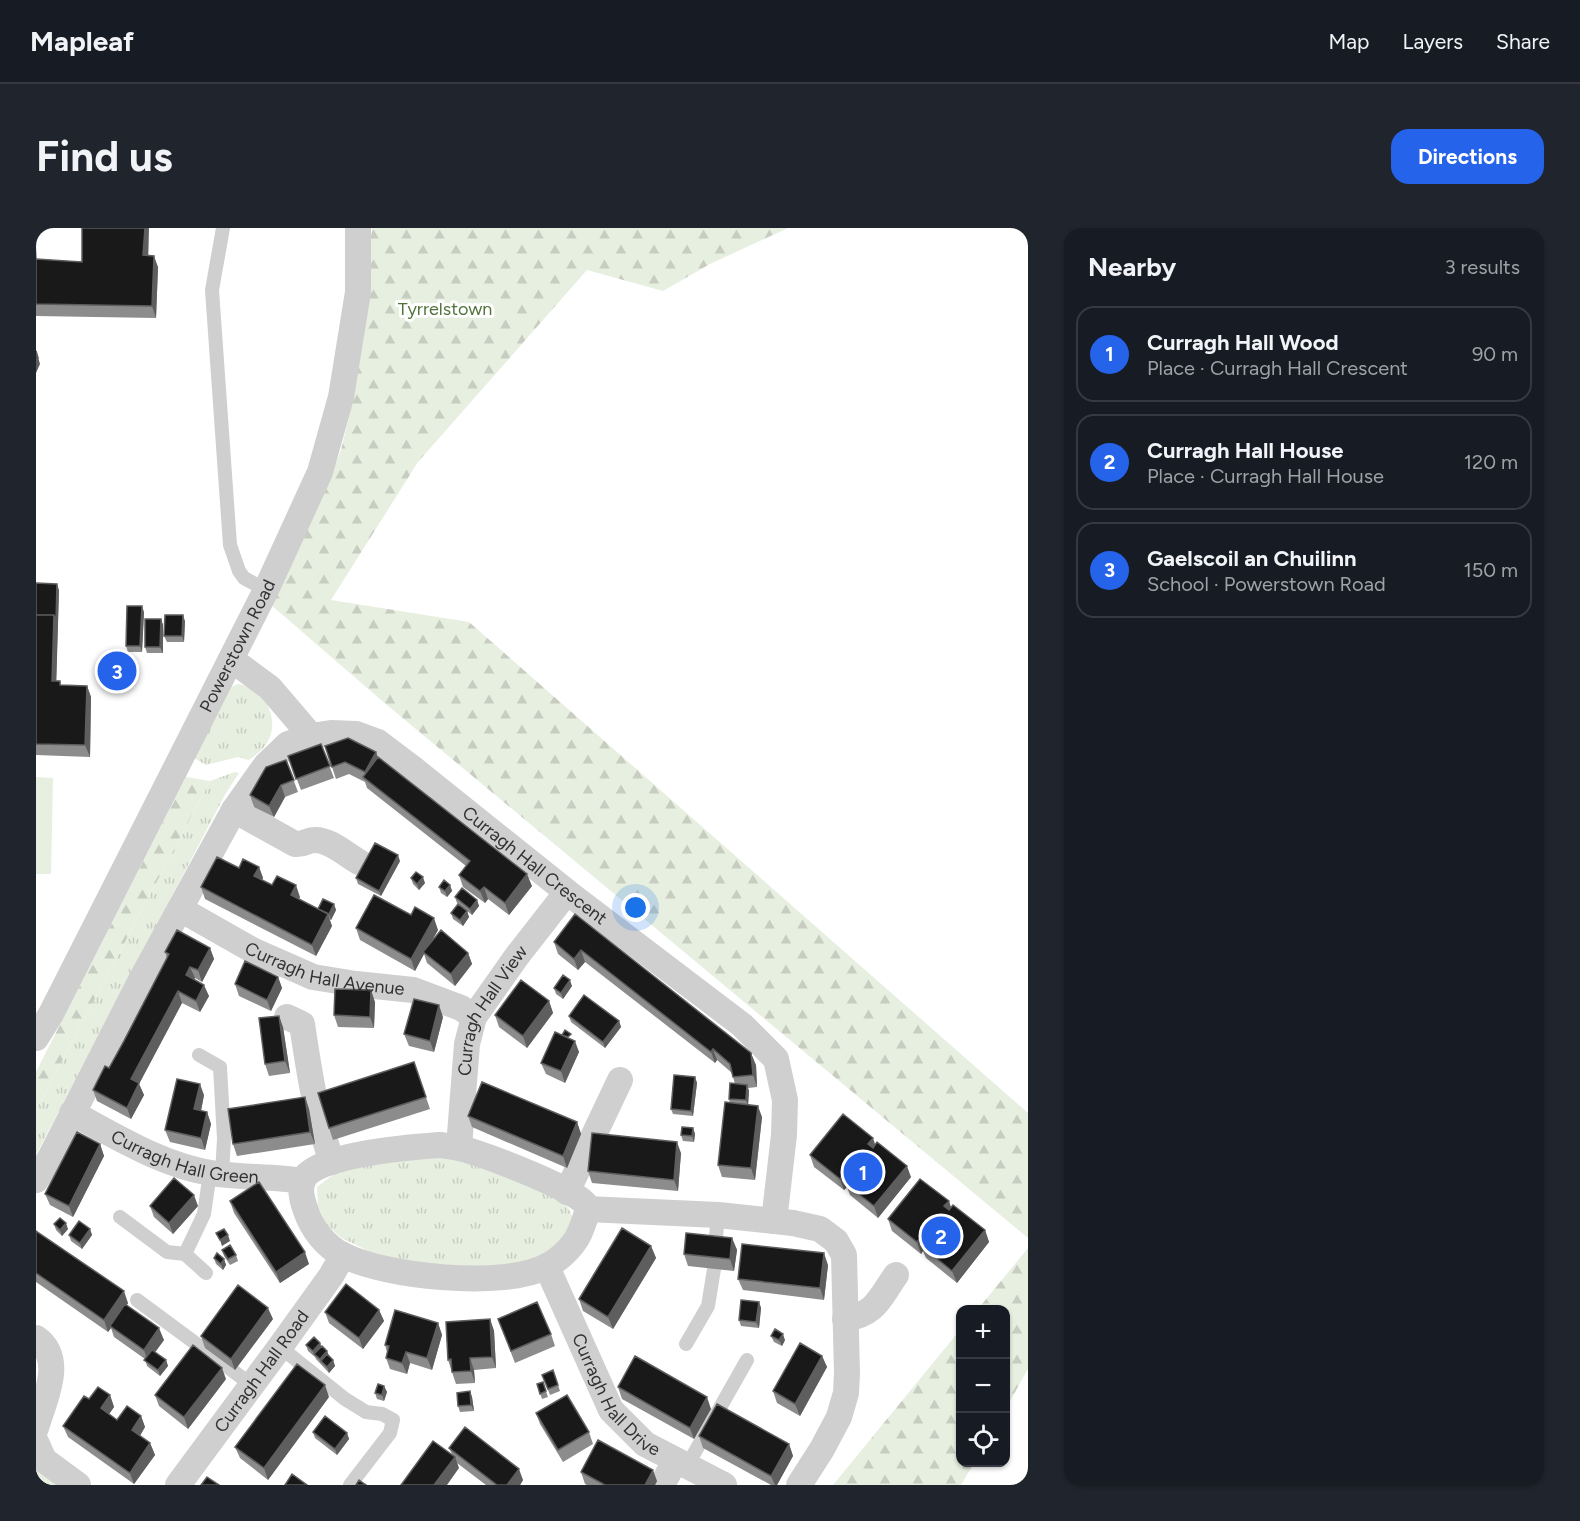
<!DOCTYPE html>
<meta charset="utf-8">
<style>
body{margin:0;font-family:Figtree,sans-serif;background:#20242c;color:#f1f3f6}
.controls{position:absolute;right:18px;bottom:18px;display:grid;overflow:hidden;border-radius:12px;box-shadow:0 2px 4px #0004}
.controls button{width:54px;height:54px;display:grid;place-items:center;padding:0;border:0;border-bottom:2px solid #363941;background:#171b24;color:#f1f3f6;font:30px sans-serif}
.you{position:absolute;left:600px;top:680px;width:21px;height:21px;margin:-15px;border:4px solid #fff;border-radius:50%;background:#1a73e8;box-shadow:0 0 0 9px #1a73e833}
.badge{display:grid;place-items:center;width:39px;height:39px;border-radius:50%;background:#2563eb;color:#fff;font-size:20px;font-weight:700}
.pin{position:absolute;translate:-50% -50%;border:3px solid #fff;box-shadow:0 2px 6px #0006}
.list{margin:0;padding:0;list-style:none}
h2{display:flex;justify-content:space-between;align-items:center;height:78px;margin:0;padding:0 24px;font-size:26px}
h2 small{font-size:20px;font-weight:400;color:#9ea1a6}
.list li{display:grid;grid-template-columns:39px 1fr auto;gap:18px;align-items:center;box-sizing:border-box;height:96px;margin:0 12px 12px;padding:0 12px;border:2px solid #363941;border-radius:18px}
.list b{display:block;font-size:22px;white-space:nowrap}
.list p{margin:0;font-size:20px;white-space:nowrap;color:#9ea1a6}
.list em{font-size:20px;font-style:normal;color:#9ea1a6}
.icon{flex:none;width:33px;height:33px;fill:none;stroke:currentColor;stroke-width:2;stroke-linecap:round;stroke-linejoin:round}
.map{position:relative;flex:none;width:992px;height:1257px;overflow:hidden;border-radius:18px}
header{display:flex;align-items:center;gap:36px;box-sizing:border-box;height:84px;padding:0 30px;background:#171b24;border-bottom:2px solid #363941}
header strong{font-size:28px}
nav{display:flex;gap:33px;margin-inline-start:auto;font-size:21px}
.intro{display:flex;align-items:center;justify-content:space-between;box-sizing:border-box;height:144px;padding:0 36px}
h1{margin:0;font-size:42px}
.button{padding:15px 27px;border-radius:18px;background:#2563eb;color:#fff;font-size:21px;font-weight:700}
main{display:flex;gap:36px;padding:0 36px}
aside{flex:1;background:#171b24;border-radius:18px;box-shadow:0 2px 4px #0004}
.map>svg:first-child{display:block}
</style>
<header>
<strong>Mapleaf</strong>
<nav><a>Map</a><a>Layers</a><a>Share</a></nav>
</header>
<div class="intro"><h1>Find us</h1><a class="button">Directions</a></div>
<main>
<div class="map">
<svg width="992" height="1257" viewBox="0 0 992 1257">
<defs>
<pattern id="grass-tufts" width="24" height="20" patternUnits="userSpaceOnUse" patternTransform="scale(1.5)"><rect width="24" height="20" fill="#e7efe0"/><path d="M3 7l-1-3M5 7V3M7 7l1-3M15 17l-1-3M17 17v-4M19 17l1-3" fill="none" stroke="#c7cdc1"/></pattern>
<pattern id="forest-firs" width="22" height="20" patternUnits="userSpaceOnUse" patternTransform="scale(1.5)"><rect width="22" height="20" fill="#e7efe0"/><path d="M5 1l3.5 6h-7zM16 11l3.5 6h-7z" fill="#c7cdc1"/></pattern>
</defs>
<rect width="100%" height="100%" fill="#fff"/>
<path fill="url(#grass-tufts)" d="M202,456C211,457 216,462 223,468C238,479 241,504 228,519C224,524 218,528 213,532L202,529L170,537L158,530L190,465L195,459Z
M199,544L203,545L190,565L0,927V882L174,553Z
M394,926L473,944L528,975L533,981L537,991L533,1003L517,1024L491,1037L456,1040L358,1036L304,1009L290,996L282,978L281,959L310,937Z"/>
<path fill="url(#forest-firs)" d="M336,0H752L674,36L627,63L551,42L382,234L295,372L433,394L992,885V1010L345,472L234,376L286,270L305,222L317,172Z
M150,549L174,553L0,882V844Z
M992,1020V1141L970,1180L969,1082L942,1081Z
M924,1102V1234L938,1235L925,1257H797Z
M0,1233L34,1257H0Z"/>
<path fill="#e7efe0" d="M0,549L17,550L15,646H0Z"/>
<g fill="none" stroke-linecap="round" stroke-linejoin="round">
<path stroke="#cfcfcf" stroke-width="14" d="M187,0L176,62L194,317L203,343L208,350L230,362
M163,827L184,839L188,911L186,946
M84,989L131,1024L149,1026L168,986L174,945
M679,1020L682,987
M149,1026L170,1045
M101,1072L216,1157
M650,1116L672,1078L678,1041
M244,1119L309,1171L330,1184L346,1186L357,1192L354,1205L314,1257
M651,1238L711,1132"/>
<g stroke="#cfcfcf" stroke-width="26">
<path d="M195,431L234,460L275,508"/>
<path d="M198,582L259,616C268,617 271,612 278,612C294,611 310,627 323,634"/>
<path id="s1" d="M144,681L218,723L277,749L320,756L377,762L425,780L438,789"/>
<path d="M251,789L266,796C273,843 280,889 296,934"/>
<path id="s2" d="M0,810L15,786L230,362L284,244L305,169L322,64V0"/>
<path id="s3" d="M36,885C80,908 125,937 175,945C205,950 236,948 267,953"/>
<path d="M404,917C413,918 422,919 431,922C451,928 541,961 550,977C553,983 548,993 546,999C541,1015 526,1030 511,1038C469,1061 349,1049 307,1027C290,1019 276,1001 270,983C267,975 263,961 267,952C279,926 377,919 404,917Z"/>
<path id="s4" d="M423,919L431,816L438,789L481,728L531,664"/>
<path id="s5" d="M0,952L14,930L106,750L198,582L222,548L230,537L252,516L275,508L295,505L320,506L342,514L375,539L531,664L706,797L740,831L749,872L748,907L738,993"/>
<path d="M531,964L584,852"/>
<path d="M551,981L682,987L757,995L784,1001L800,1013L808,1027L811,1145L810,1165L803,1189L786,1221L763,1257"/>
<path id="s6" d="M511,1039L575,1182L609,1216L688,1257"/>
<path d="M809,1091C840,1086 843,1071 860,1047"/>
<path d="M0,1110C30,1131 8,1172 0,1200"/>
<path d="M0,1214L8,1232L42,1257"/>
<path id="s7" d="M142,1257L244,1119L295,1048L307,1027"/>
<path d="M626,1257L639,1233"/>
</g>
</g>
<path fill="#8c8c8c" d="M0,19L1,31L46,34L112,27L122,39L120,90L0,88Z
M0,355L23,362L20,453H24L25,457L51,458L55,469L54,529L0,527Z
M108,384L106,424H92L90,418Z
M125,391L127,397V425H111L109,419Z
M149,393L148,414H131L128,408Z
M285,516L298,550L265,562L252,528Z
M289,518L340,524L342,530L496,658L473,687L452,671L449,675L427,659L423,647L430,638L331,560L329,554L313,546L300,551Z
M250,532L262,564L249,569L238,589L218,579L214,567Z
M364,633L345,668L322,656L320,650Z
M223,639L227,650L226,652L264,669L263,671L283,681L298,676L300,682L295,692L293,691L296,698L280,728L169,671L165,659L203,640Z
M375,650L389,655L383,662L377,656Z
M414,657L416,663L411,669L405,665L403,659Z
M419,669L441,672L443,678L436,687L431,683L433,689L427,698L417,691L415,685L427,680L421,675Z
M539,686L720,837L721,859L712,860L713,863L712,877L726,889L719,952L686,949L682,937L694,875L693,871L699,856L696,845L681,832L679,835L549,734L542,742L522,726L518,714Z
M320,700L402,702L395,714L432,725L436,736L419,758L391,735L388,726L379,743L324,712Z
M174,720L178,731L166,754L159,750L158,751L173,768L164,784L146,775L103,856L108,867L95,891L61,873L57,862L73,840L131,730L129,724Z
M242,749L246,760L235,783L203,768L199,756Z
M536,758L527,771L520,766L518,760Z
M513,773L517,785L491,820L463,799L459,787Z
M339,774L338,800L302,799L298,787Z
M533,788L583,793L585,799L569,820L535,794Z
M407,789L398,824L373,818L368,806Z
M247,799L254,845L233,848L229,836Z
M537,812L543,824L529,855L510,846L505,835Z
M378,834L394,881L297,912L293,900Z
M659,849L661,855L657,888L637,886L635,881Z
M168,867L165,883L171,884L175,896L169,922L134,914L129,902Z
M269,869L273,881L279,916L201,928L197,916Z
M432,888L541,894L545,906L531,940L436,899Z
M657,900L659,906L658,914L647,913L645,907Z
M64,916L68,928L37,989L14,977L9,966Z
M839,917L875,949L842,990L814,967L811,959L808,962L778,939L774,927Z
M645,925L642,963L556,955L552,943Z
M194,973L273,1036L244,1055L198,985Z
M114,978H162L137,1006L118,989Z
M915,980L949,1002L953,1014L921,1055L890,1030L887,1023L885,1026L856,1003L852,991Z
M18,996L32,1001L26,1008L20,1002Z
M54,1001L56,1007L46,1021L35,1013L33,1007Z
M0,1003L92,1075L91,1077L128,1112L119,1124L130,1132L132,1138L124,1148L111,1138L109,1131L78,1109L75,1100L72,1104L0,1054Z
M696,1010L701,1022L698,1043L652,1038L648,1026Z
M615,1018L620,1030L577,1101L547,1083L543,1071Z
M186,1022L200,1027L202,1033L194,1037L188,1028Z
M178,1030L188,1031L190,1037L187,1042L180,1036Z
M792,1037L788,1072L707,1062L702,1051Z
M723,1074L725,1080L723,1100L705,1098L703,1092Z
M343,1082L348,1093L327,1121L293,1095L289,1084Z
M237,1091L199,1142L169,1120L165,1108Z
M454,1091L458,1103L460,1140L438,1142L439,1155L420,1156L412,1132Z
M462,1091L515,1106L519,1118L479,1135Z
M402,1095L406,1107L396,1142L374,1135L371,1146L354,1141L350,1130L351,1124L349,1117Z
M735,1108L749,1112L746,1118L738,1114Z
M284,1115L285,1118L291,1123L293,1128L297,1132L299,1138L293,1145L280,1131L279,1129L272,1123L270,1117Z
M786,1128L791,1139L764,1188L741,1175L737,1163Z
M517,1142L524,1163L514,1167L506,1147Z
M190,1151L152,1201L123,1178L119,1167Z
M507,1154L512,1169L506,1171L501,1156Z
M348,1158L351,1164L348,1173L341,1171L339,1165Z
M582,1159L675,1181L658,1211L586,1171Z
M434,1163L436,1169L438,1183L424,1184L422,1178Z
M74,1167L78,1179L73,1186L81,1192L105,1188L109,1199L104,1208L114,1215L119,1227L98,1256L32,1209L27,1198L53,1171Z
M293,1169L232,1252L204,1230L199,1219Z
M500,1185L553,1204L557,1216L527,1234L504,1196Z
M277,1204L311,1205L313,1211L301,1227L279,1210Z
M663,1208L753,1216L757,1228L741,1257H735L667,1220Z
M413,1220L487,1252L484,1257H450L421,1235L423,1240Z
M545,1244L621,1253L619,1257H551L549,1256Z"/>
<path fill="#5e5e5e" d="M109,0H113L112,39L107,27Z
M118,28L122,39L120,90L116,78Z
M0,122L4,136L0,145Z
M21,356L23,362L20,465L16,453L18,387Z
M106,378L108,384L106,424L104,418Z
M147,387L149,393L148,414L146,408Z
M125,391L127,397V425L124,419Z
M51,458L55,469L54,529L49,517Z
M340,524L344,536L332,552L329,544Z
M245,557L249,569L238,589L233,578Z
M362,627L364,633L345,668L343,663Z
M223,639L227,650L222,659L218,648Z
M491,646L496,658L473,687L469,675Z
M387,649L389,655L383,662L381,656Z
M260,657L264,669L259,678L255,667Z
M414,657L416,663L411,669L409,663Z
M448,659L452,671L449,675L444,663Z
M441,672L443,678L436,687L434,681Z
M298,676L300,682L295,692L293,686Z
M431,683L433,689L427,698L424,692Z
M292,686L296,698L280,728L276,717Z
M398,690L402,702L389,725L387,724L388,726L379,743L375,731Z
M174,720L178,731L166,754L162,742Z
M545,722L549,734L542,742L538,731Z
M432,725L436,736L419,758L415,746Z
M154,739L159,750L154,759L150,747Z
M242,749L246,760L235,783L231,772Z
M534,752L536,758L527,771L525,765Z
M168,757L173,768L164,784L160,773Z
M335,762L339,774L338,800L334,789Z
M142,763L146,775L103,856L108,867L95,891L91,880L95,851Z
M513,773L517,785L491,820L487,808Z
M403,777L407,789L398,824L394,813Z
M243,788L247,799L254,845L249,833Z
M583,793L585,799L569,820L567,814Z
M539,813L543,824L529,855L525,843Z
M677,821L681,832L679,835L675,824Z
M715,825L720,837L721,859L717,847Z
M659,849L661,855L657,888L655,883Z
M164,856L168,867L163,893L158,881Z
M711,857L713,863L712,878L710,872Z
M269,869L273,881L279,916L274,904Z
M722,878L726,889L719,952L715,940Z
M171,884L175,896L169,922L165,910Z
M541,894L545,906L531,940L527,928Z
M657,900L659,906L658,914L656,908Z
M837,910L841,922L836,928L832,916Z
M641,914L645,925L642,963L638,952Z
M64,916L68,928L37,989L33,978Z
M871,938L875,949L842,990L838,978Z
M807,946L811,956L809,955L811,959L808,962L804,951Z
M158,967L162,978L137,1006L133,995Z
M913,973L917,985L908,978Z
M30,995L32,1001L26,1008L24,1002Z
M54,1001L56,1007L46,1021L44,1015Z
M949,1002L953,1014L921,1055L916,1043Z
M192,1007L194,1013L186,1018L184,1012Z
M885,1009L889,1021L886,1018L887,1023L885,1026L881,1014Z
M696,1010L701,1022L698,1043L694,1031Z
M615,1018L620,1030L577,1101L572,1089Z
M269,1024L273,1036L244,1055L240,1044Z
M788,1025L792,1037L788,1072L784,1060Z
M188,1031L190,1037L187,1042L185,1036Z
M88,1063L92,1075L76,1099L74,1098L75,1100L72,1104L68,1092Z
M723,1074L725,1080L723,1100L720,1094Z
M232,1080L237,1091L199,1142L195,1131Z
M343,1082L348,1093L327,1121L323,1110Z
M454,1091L458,1103L460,1140L456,1129Z
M402,1095L406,1107L396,1142L391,1130Z
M123,1100L128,1112L112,1134L108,1122Z
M747,1106L749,1112L746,1118L743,1112Z
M284,1115L286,1121L278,1126L279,1129L277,1123Z
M291,1123L293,1129L285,1133L286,1137L284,1131Z
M370,1124L374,1135L371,1146L366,1135Z
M786,1128L791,1139L764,1188L759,1176Z
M434,1130L438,1142L439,1155L435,1143Z
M130,1132L132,1138L124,1148L122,1142Z
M297,1132L299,1138L293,1145L291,1139Z
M186,1140L190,1151L152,1201L148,1189Z
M289,1157L293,1169L232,1252L228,1240Z
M348,1158L351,1164L348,1173L346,1167Z
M434,1163L436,1169L438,1183L435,1177Z
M74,1167L78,1179L69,1192L65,1180Z
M671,1169L675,1181L658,1211L654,1200Z
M105,1188L109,1199L100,1214L96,1202Z
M311,1205L313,1211L301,1227L299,1221Z
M114,1215L119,1227L98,1256L94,1245Z
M753,1216L757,1228L741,1257H739L735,1248Z
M419,1229L423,1240L411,1257H398Z
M483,1241L487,1252L484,1257H471Z
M617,1242L621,1253L619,1257H609Z"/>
<path fill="#191919" stroke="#5e5e5e" stroke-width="1.5" d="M46,0H109L107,27L118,28L116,78L0,76V31L46,34Z
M0,123L2,130L0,134Z
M0,355L21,356L20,393L18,387H0Z
M91,378H106L104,418H90Z
M0,387H18L16,453H24V457L51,458L49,517L0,516Z
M129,387H147L146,408H128Z
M109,391H125L124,419H109Z
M312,510L340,524L329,544L309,534L296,539L289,518Z
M285,516L294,538L260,551L252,528Z
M342,529L491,646L469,675L448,659L444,663L423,647L434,633L327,549Z
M250,532L258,552L245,557L233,578L214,567L230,539Z
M339,615L362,627L343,663L320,650Z
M181,629L203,640L207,631L223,639L218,648L236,657L241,648L260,657L255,667L292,686L276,717L165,659Z
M380,644L387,649L381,656L375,650Z
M408,652L414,657L409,663L403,659Z
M426,660L441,672L434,681L419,669Z
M338,667L375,687L379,679L398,690L375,731L320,700Z
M287,671L298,676L293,686L282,681Z
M422,676L431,683L424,692L415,685Z
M539,686L715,825L717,847L697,849L694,836L677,821L675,824L545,722L538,731L518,714Z
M141,702L174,720L162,742L154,739L150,747L168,757L160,773L142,763L95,851L103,855L91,880L57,862L69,838L73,840L88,813L133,726L129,724Z
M405,702L432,725L415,746L387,724Z
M209,733L242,749L231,772L199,756Z
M527,747L534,752L525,765L518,760Z
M485,752L513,773L487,808L459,787Z
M299,761L335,762L334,789L298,787Z
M548,767L583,793L567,814L533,788Z
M378,771L403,777L394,813L368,806Z
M243,788L249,833L229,836L223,790Z
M529,802L535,806L532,809L526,807Z
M519,804L539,813L525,843L505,835Z
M378,834L390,869L293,900L282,865Z
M638,847L659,849L655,883L635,881Z
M141,851L164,856L158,881L171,884L165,910L129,902Z
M446,854L541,894L527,928L432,888Z
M694,855L711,857L710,872L693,871Z
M269,869L274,904L197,916L192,881Z
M689,874L722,878L715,940L682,937Z
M807,886L837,910L832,916L837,920L841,914L871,938L838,978L809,955L813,951L807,946L804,951L774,927Z
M646,899L657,900L656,908L645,907Z
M41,904L64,916L33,978L9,966Z
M556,905L641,914L638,952L552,943Z
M138,950L158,967L133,995L114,978Z
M884,951L913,973L908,978L913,982L917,977L949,1002L916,1043L886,1018L890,1013L885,1009L881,1014L852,991Z
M223,954L269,1024L240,1044L194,973Z
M24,990L30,995L24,1002L18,996Z
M43,993L54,1001L44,1015L33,1007Z
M586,1000L615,1018L572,1089L543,1071Z
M188,1001L192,1007L184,1012L180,1005Z
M0,1003L88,1063L68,1092L0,1045Z
M650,1005L696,1010L694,1031L648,1026Z
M706,1016L788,1025L784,1060L702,1051Z
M194,1017L200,1027L192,1031L186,1022Z
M181,1025L188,1031L185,1036L178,1030Z
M310,1056L343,1082L323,1110L289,1084Z
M202,1057L232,1080L195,1131L165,1108Z
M705,1072L723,1074L720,1094L703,1092Z
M501,1074L515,1106L475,1123L462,1091Z
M89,1076L123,1100L108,1122L74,1098Z
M359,1082L402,1095L391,1130L370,1124L366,1135L350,1130L353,1118L349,1117Z
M454,1091L456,1129L434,1130L435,1143L416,1144L415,1131L412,1132L410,1094Z
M739,1101L747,1106L743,1112L735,1108Z
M278,1109L284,1115L277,1123L270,1117Z
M764,1115L786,1128L759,1176L737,1163Z
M157,1117L186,1140L148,1189L119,1167Z
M286,1118L291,1123L284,1131L278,1126Z
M116,1122L130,1132L122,1142L108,1132Z
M291,1126L297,1132L291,1139L285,1133Z
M599,1128L671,1169L654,1200L582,1159Z
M261,1136L289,1157L228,1240L199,1219Z
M517,1142L522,1157L512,1161L506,1147Z
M507,1154L510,1163L504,1166L501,1156Z
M342,1156L348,1158L346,1167L339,1165Z
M62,1159L74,1167L65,1180L81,1192L91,1178L105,1188L96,1202L114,1215L94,1245L27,1198L48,1168L53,1171Z
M434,1163L435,1177L422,1178L421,1165Z
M531,1167L553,1204L522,1222L500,1185Z
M681,1176L753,1216L735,1248L663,1208Z
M289,1188L311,1205L299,1221L277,1204Z
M429,1199L483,1241L471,1257H461L413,1220Z
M562,1212L617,1242L609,1257H569L545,1244Z
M397,1213L419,1229L398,1257H365Z
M256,1246L271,1257H249Z
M171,1249L183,1257H165Z
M323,1252L330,1257H320Z"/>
<g text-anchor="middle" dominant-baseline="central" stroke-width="6" stroke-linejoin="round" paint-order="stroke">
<g font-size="18" fill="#52723b" stroke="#fff">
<text x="409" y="81">Tyrrelstown</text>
</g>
<g font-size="18" fill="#323232" stroke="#fff">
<text stroke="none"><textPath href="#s2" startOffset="441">Powerstown Road</textPath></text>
<text stroke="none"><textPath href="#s5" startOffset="798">Curragh Hall Crescent</textPath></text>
<text stroke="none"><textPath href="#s1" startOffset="159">Curragh Hall Avenue</textPath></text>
<text stroke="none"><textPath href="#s4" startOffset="144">Curragh Hall View</textPath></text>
<text stroke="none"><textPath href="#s3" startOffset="123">Curragh Hall Green</textPath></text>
<text stroke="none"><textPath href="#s7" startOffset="141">Curragh Hall Road</textPath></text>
<text stroke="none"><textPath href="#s6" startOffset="147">Curragh Hall Drive</textPath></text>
</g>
</g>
</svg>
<div class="controls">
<button>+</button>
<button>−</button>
<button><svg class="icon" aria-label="locate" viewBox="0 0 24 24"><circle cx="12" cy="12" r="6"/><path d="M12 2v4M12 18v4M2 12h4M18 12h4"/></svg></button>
</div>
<div class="you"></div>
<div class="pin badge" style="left:827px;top:944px">1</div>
<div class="pin badge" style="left:905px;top:1008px">2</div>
<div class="pin badge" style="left:81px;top:443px">3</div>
</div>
<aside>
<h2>Nearby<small>3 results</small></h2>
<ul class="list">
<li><span class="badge">1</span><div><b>Curragh Hall Wood</b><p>Place · Curragh Hall Crescent</p></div><em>90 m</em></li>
<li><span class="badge">2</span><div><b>Curragh Hall House</b><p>Place · Curragh Hall House</p></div><em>120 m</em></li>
<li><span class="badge">3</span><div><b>Gaelscoil an Chuilinn</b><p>School · Powerstown Road</p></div><em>150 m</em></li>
</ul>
</aside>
</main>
